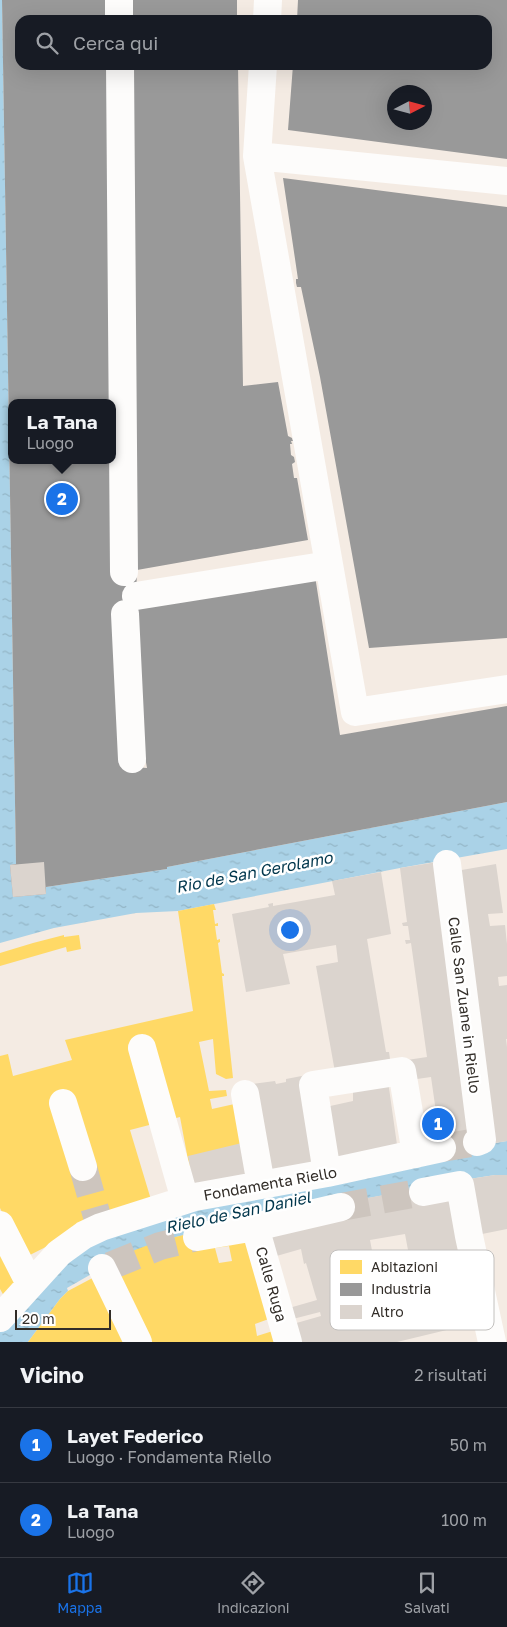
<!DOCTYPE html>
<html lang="it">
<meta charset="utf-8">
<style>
body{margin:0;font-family:"Golos Text",sans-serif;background:#20242c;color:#f1f3f6}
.compass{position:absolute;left:387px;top:85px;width:45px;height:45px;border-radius:50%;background:#171b24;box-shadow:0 5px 20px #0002;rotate:84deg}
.scale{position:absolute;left:15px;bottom:12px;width:96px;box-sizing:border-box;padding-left:5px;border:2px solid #322d28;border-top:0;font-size:14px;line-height:18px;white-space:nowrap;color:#322d28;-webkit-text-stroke:4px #fff;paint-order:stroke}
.you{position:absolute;left:289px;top:929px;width:18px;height:18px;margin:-12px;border:4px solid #fff;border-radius:50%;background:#1a73e8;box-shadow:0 0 0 8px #1a73e833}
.badge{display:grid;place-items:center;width:32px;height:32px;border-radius:50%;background:#1a73e8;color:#fff;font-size:16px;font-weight:700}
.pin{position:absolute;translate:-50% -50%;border:2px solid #fff;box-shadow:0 1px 5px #0006}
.popup{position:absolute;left:8px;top:399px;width:108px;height:65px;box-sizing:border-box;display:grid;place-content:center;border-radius:10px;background:#171b24;filter:drop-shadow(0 1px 4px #0005);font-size:16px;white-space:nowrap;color:#9ea1a6}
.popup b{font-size:19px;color:#f1f3f6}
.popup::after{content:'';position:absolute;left:50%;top:100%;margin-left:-10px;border:10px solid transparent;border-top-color:#171b24}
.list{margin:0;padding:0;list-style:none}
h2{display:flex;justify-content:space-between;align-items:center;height:65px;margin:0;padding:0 20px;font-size:21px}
h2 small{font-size:16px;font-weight:400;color:#9ea1a6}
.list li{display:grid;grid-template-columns:32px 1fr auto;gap:15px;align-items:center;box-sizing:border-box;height:75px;padding:0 20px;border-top:1px solid #363941}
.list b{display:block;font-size:19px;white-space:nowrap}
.list p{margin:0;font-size:16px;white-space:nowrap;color:#9ea1a6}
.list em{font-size:16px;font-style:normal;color:#9ea1a6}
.icon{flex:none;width:28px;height:28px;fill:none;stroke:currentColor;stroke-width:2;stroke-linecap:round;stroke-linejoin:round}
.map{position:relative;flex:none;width:507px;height:1342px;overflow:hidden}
.search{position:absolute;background:#171b24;box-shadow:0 5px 20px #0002;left:15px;right:15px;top:15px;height:55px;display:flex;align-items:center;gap:12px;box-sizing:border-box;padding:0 18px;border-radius:15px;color:#9ea1a6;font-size:19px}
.sheet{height:215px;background:#171b24}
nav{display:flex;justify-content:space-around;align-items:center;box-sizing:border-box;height:70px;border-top:1px solid #363941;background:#171b24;font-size:14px;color:#9ea1a6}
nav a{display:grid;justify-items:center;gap:2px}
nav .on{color:#1a73e8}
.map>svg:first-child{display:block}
</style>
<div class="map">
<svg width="507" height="1342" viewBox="0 0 507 1342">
<defs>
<pattern id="water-ripples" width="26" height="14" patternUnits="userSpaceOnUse" patternTransform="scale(1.25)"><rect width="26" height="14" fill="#aad2e7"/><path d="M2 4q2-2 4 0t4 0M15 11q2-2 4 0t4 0" fill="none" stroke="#93b5c6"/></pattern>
</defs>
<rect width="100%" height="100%" fill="#f4ebe3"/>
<path fill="url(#water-ripples)" d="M0,0H2L16,864L10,865L13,897L46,894V887L167,869V867L507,802V849L400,868L178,911L136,913L54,928L0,943Z
M507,1141V1175H495L463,1180L218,1227L159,1241L123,1256L67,1288L68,1291L60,1299L28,1342H0V1326L104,1230L442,1154L478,1149L489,1144Z"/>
<path fill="#ffd966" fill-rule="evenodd" d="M214,904L216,910H213L215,924L218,923V926H215L217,940L220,939V942L218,943L222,973L224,974V976H222L233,1078L226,1079L216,1074L213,1039L199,1042L209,1091L226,1090L227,1096L210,1099L212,1109L239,1103L252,1180L194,1192L180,1117L130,1130L152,1203L95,1222L24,1258L0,1208V1056L8,1054L13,1076L72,1060L65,1040L193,1011L178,911Z
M64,935V937L79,935L81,949L67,952L66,947L0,966V953L33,943Z
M196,1232L253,1233L277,1316L255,1324L257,1336L276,1330L279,1342H143L109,1263L135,1250L159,1241ZM229,1246L232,1261L219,1263L215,1248Z
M0,1236L25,1285L8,1303L0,1289Z
M100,1274L133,1342H28L60,1299L68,1291Z"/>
<path fill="#999" fill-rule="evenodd" d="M2,0H110V20H20V65H111L113,403H12V460H114L130,65H238L243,386L278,382L288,436L292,438L293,441H291L292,444H290L291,455L294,457L295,462L292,464L294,478H297L308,540L137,570L136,601L315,576L340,735L507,706V802L167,867V869L46,887V894L13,897L10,865L16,864ZM117,614L132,683L147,768L120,766Z
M129,0H237V20H129Z
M298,0H507V159L288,130L293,65H487V20H297ZM394,92H424V122H394Z
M283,178L507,207V638L369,648L320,377L301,287H297L296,283V279H298Z"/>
<path fill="#dbd4ce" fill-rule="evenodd" d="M44,862L46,894L13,897L10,865Z
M437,862L478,1149L442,1154L431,1077L410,1080L407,1060L427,1057L411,943L406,944L405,940H410L408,926H403L402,923L407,922L400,868Z
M496,864L503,913L488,914L490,926L505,925L507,944V976L498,977L499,986L507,985V1039H506L507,1047V1141L489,1144L456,871Z
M381,872L391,934L367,939L386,1052H389L390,1059L335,1072L316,966L338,962L336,945L283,954L290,984L246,992L232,914L269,907L268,904L273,903V906L335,895L332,881Z
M307,1075L323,1165L267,1176L252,1084L275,1081L276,1084L286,1082V1079Z
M388,1081L398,1152L331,1165L321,1108L353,1101V1089Z
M246,1142L252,1180L194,1192L188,1156Z
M495,1175H507V1229L472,1236L463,1180Z
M422,1188L459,1192L484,1321L397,1342H291L286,1326L321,1316L320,1312L285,1321L282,1310L317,1300L315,1294L306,1263L304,1264L301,1249L266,1259L259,1233L340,1203ZM405,1234L408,1250L373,1256L370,1240Z"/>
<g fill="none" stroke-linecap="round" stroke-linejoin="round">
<path stroke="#cdc5be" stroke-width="28" stroke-dasharray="28 14" stroke-linecap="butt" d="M442,1148L477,1142
M83,1167L98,1220
M341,1207L423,1192
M110,1266L160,1246L197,1237"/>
<path stroke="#fdfcfb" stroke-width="28" d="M119,0V20
M267,20L268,0
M120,65L124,572
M263,65L257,156L355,712L507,689
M257,156L507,181
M136,596L329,565
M125,614L132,759
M447,864L482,1140L477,1142
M142,1048L185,1200
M245,1094L261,1185
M63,1103L83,1167
M327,1173L313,1085L402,1071L416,1154
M423,1192L460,1185L469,1236L492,1342
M0,1225L30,1284
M255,1227L288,1342
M197,1237L255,1227L341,1207
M102,1268L138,1342
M0,1318L59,1253L84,1235L101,1227L195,1197L327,1173L442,1148"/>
</g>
<g text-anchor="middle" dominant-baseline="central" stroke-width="5" stroke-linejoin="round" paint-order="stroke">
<g font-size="15" fill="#322d28" stroke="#fff">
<text transform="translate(465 1005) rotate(83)">Calle San Zuane in Riello</text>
<text transform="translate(270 1183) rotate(-10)">Fondamenta Riello</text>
<text transform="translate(272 1284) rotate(74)">Calle Ruga</text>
</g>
<g font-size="16" font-style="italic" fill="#00364c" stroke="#fff">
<text transform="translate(254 872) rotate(-11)">Rio de San Gerolamo</text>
<text transform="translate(238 1212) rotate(-12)">Rielo de San Daniel</text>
</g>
</g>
<rect x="330" y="1250" width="164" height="80" rx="8" fill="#fff" stroke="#c2c0be" stroke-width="1"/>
<rect x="340" y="1260" width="22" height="14" fill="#ffd966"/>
<rect x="340" y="1283" width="22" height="13" fill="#999"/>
<rect x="340" y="1305" width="22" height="14" fill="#dbd4ce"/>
<g font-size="14" fill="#322d28">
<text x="371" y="1272">Abitazioni</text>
<text x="371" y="1294">Industria</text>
<text x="371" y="1317">Altro</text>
</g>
</svg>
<svg class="compass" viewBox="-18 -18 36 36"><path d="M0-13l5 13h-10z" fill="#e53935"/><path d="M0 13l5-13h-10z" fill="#9ea1a6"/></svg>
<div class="scale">20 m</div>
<div class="you"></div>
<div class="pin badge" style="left:438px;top:1124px">1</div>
<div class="pin badge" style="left:62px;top:499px">2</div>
<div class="popup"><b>La Tana</b>Luogo</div>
<div class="search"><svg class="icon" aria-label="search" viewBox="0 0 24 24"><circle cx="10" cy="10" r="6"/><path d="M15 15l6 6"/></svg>Cerca qui</div>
</div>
<section class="sheet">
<h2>Vicino<small>2 risultati</small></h2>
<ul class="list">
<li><span class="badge">1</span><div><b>Layet Federico</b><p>Luogo · Fondamenta Riello</p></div><em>50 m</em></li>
<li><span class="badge">2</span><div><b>La Tana</b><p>Luogo</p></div><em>100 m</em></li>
</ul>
</section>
<nav>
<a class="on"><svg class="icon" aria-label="map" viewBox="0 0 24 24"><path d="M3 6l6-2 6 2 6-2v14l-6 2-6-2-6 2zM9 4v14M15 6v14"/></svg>Mappa</a>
<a><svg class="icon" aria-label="directions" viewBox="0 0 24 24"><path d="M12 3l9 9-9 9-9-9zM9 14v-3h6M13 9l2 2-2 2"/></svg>Indicazioni</a>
<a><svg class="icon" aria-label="saved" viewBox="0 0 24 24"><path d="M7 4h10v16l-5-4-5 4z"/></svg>Salvati</a>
</nav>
